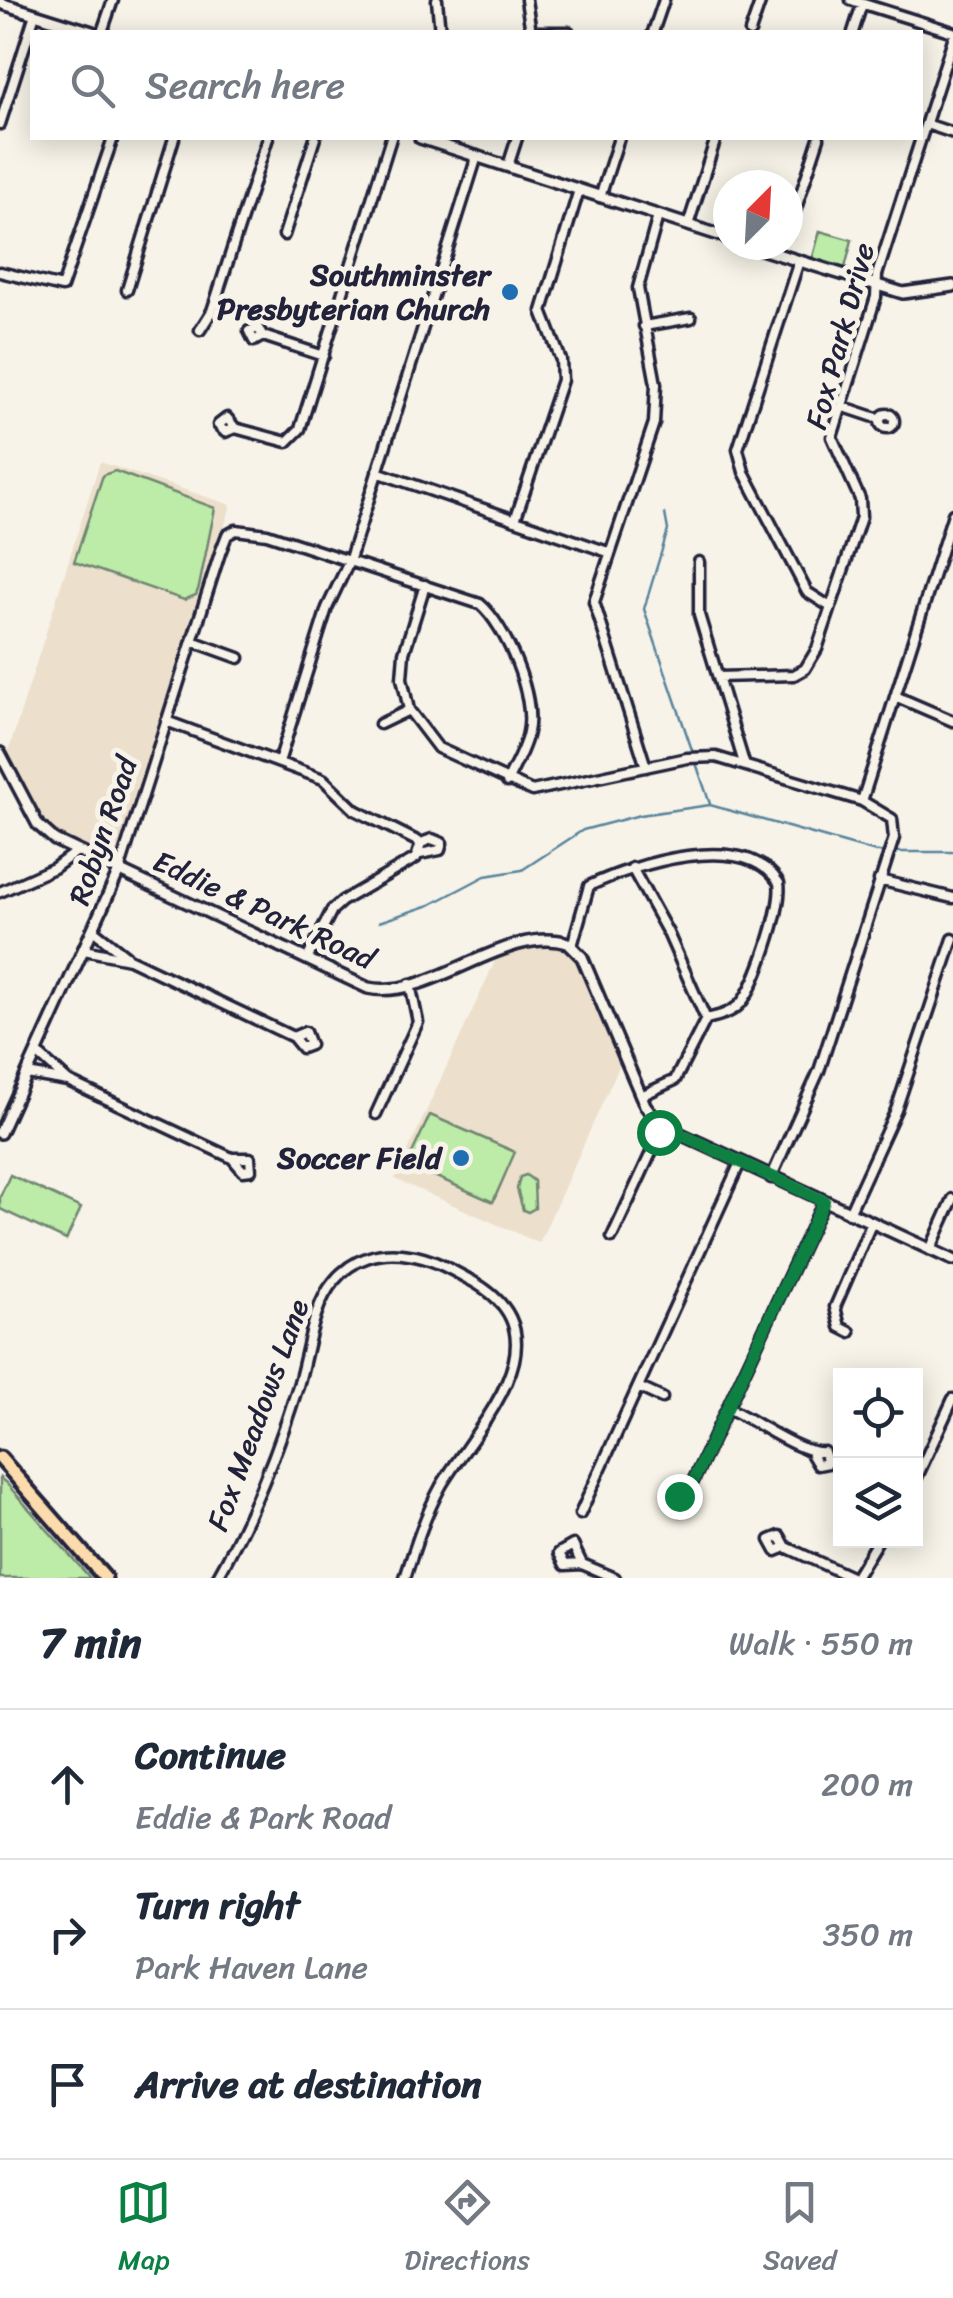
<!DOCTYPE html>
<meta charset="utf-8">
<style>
body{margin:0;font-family:Sriracha,sans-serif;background:#f2f2f3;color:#1f2937}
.controls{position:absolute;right:30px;bottom:30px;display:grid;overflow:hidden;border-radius:0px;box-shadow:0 5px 25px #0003}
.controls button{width:90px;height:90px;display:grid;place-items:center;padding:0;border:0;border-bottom:2px solid #e0e1e3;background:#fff;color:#1f2937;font:50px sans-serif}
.compass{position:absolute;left:713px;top:170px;width:90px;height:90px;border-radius:50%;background:#fff;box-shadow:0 5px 25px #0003;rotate:24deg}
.stop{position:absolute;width:30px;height:30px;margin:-22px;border:8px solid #0b8043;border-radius:50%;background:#fff}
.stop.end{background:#0b8043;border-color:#fff;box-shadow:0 2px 10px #0008}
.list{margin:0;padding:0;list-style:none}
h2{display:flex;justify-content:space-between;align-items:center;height:130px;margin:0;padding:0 40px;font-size:42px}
h2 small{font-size:32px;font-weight:400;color:#747a83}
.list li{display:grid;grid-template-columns:65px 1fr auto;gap:30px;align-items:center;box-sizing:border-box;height:150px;padding:0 40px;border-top:2px solid #e0e1e3}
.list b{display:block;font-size:38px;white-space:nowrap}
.list p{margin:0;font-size:32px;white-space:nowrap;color:#747a83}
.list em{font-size:32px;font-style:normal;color:#747a83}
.icon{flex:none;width:55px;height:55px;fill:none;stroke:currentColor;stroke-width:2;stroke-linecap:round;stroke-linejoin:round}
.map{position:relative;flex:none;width:953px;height:1578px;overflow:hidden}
.search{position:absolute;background:#fff;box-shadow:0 5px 25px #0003;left:30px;right:30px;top:30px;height:110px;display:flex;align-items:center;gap:25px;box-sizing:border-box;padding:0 35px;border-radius:0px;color:#747a83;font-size:38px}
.sheet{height:580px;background:#fff}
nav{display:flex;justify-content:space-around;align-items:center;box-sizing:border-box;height:140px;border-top:2px solid #e0e1e3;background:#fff;font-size:28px;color:#747a83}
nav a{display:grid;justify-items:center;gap:5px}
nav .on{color:#0b8043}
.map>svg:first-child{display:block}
</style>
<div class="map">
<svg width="953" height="1578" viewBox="0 0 953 1578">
<rect width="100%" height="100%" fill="#f7f3e8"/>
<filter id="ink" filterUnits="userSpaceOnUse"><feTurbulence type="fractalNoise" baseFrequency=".01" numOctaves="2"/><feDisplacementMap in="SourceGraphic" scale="20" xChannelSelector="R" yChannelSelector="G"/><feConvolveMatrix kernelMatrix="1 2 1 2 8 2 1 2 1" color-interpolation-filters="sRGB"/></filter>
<g filter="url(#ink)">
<path fill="#ecdfcb" d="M100,462L231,505L119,871L57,838L39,823L5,762Z
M534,945H564L577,955L621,1062L539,1243L395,1179L497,957Z"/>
<path fill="#bdeba8" stroke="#708672" stroke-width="2.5" d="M820,231L852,240L845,268L812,260Z
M115,471L215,508L199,587L196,595L184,600L74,562L103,475Z
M430,1115L515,1152L493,1202L407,1164Z
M10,1175L81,1208L66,1240L0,1209V1197Z
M526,1175L534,1181L535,1208L528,1212L523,1210L517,1189L520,1177Z
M0,1478L6,1483L90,1578H0Z"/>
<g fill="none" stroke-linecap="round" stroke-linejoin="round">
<path stroke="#59849d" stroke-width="2.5" d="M665,514L668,530L644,609L692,750
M697,766L710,804
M379,922L430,905L485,876L522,870L583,830L640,815L710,805L876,852H953"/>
<g stroke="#22223b" stroke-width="15">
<path id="minor" d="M437,0L440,32
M526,0L531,32
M851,0L953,32
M102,32L113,0
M532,32H569
M653,32L664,0
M750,32L761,0
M853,32L862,4
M0,124L35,14
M926,124L953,133
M508,166L517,138
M600,197L619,138
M688,225L716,138
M788,233L819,138
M284,235L315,138
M799,261L738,449L744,472L807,592L829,606
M0,272L62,287L113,138
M127,290L174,138
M644,326L691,318
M200,330L212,311L268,138
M263,336L254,341L249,331L258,328L263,336L324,356
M841,406L880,419
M880 421a7 7 0 1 1 14 0a7 7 0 1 1-14 0Z
M235,428L225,432L218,425L227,418L235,428L287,442L300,429L391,138
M377,472L608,552
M515,520L562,380L561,360L542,311L579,190
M699,562V615L744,763
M425,585L404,653L402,678L409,710L438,748L532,791L687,758L716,757L862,801L892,819L894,838L819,1071L771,1178
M192,641L239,658
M718,677L794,675L805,669L817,649L861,517L860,499L832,437L876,297L877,275L953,39
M895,696L953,721
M166,721L323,779L355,810L421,843L416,858L342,901L332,910L307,959
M380,724L409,710
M279,762L327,608L349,562L477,156
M646,767L594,602L654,423L656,384L638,288L658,216
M862,801L953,514
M420,854L440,850L442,843L432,839L421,843
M632,868L668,933L706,1019
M119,871L220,553L227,535L236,530L267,534L480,604C506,626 536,697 528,732C525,749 514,766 507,782
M879,880L953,898
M0,892L54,868L77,851
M93,930L126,956
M572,946L589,886C633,865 745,828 779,883C783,906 757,984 741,1003C732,1013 719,1016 706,1019L675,1080L641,1096
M84,950L129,959L293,1037L302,1048L310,1045L305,1032L293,1037
M37,1053L68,1081L232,1158L243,1171L251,1170L250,1158H232
M27,1074L68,1081
M376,1114L418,1022L410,984
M849,1213L896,1110L953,939
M612,1237L663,1127
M930,1250L953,1199
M850,1332L840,1327L835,1307L872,1222
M638,1387L662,1398
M728,1408C754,1420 802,1455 824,1452L828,1463L818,1465L812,1455
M916,1479L953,1399
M689,1490L692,1504L681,1510L676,1499L689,1490L824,1201
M580,1514L740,1163
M786,1547L780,1536L770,1540L776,1551L786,1547L853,1578
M582,1564L573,1545L559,1553L565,1565L582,1564L615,1578
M217,1578C250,1520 277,1453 297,1389C308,1355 311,1308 334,1281C353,1258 380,1250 409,1255C432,1258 452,1270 472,1281C571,1336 477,1425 441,1486C425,1515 415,1547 405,1578
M855,1578L878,1540"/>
</g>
<g stroke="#22223b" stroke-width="16">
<path id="tertiary" d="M0,3L92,32
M420,138L728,238
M748,245L903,293L953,286
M0,753L38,825L55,840L368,988C432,1001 505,924 568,943L582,957L645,1105L659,1124L953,1260
M0,1133L119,871"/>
</g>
<g stroke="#22223b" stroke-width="19">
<path id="primary" d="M0,1458L105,1578"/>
</g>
<use href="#minor" stroke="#f7f3e8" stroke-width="8"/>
<use href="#tertiary" stroke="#f7f3e8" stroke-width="9"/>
<use href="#primary" stroke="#fcdcac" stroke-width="11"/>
</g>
</g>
<g fill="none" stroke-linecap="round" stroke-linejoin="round" filter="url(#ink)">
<path stroke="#0b8043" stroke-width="12" d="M659,1132L663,1126L824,1201L689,1490L679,1496"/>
</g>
<g fill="#1f6fb2" stroke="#f7f3e8" stroke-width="4">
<circle cx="510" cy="292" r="10"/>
<circle cx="461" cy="1158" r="10"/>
</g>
<g text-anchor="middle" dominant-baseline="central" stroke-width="10" stroke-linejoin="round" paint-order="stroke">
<g font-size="30" font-weight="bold" fill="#22223b" stroke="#f7f3e8" text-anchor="end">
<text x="490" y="275">Southminster<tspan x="490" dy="34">Presbyterian Church</tspan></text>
<text x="441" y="1158">Soccer Field</text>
</g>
<g font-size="30" fill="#22223b" stroke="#f7f3e8">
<text transform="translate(840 336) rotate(-75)">Fox Park Drive</text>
<text transform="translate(103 831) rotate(-71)">Robyn Road</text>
<text transform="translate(264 910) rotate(25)">Eddie &amp; Park Road</text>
<text transform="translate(258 1415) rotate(-70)">Fox Meadows Lane</text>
</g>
</g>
</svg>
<div class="controls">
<button><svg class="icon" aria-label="locate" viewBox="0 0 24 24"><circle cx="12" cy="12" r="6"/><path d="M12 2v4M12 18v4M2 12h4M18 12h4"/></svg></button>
<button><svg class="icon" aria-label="layers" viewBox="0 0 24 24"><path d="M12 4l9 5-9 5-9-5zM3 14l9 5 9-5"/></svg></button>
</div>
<svg class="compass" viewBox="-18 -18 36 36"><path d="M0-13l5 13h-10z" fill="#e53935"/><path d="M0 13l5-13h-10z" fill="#747a83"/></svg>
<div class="stop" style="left:659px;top:1132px"></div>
<div class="stop end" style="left:679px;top:1496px"></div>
<div class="search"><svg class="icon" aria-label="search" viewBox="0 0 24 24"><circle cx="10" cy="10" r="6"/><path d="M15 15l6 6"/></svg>Search here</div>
</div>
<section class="sheet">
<h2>7 min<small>Walk · 550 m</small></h2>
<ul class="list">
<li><svg class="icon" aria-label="ahead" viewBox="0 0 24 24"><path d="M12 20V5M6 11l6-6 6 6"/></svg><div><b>Continue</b><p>Eddie &amp; Park Road</p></div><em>200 m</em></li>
<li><svg class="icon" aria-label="right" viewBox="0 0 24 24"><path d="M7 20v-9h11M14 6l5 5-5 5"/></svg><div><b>Turn right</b><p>Park Haven Lane</p></div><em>350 m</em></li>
<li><svg class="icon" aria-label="arrive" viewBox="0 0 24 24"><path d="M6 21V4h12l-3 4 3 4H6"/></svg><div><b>Arrive at destination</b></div></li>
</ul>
</section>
<nav>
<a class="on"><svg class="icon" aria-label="map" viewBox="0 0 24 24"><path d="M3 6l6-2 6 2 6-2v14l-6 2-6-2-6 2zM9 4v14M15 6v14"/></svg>Map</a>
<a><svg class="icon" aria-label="directions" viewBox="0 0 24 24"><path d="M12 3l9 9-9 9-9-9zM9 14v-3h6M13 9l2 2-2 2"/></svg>Directions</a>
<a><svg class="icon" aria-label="saved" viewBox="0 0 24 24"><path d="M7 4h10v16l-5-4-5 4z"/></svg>Saved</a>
</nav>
